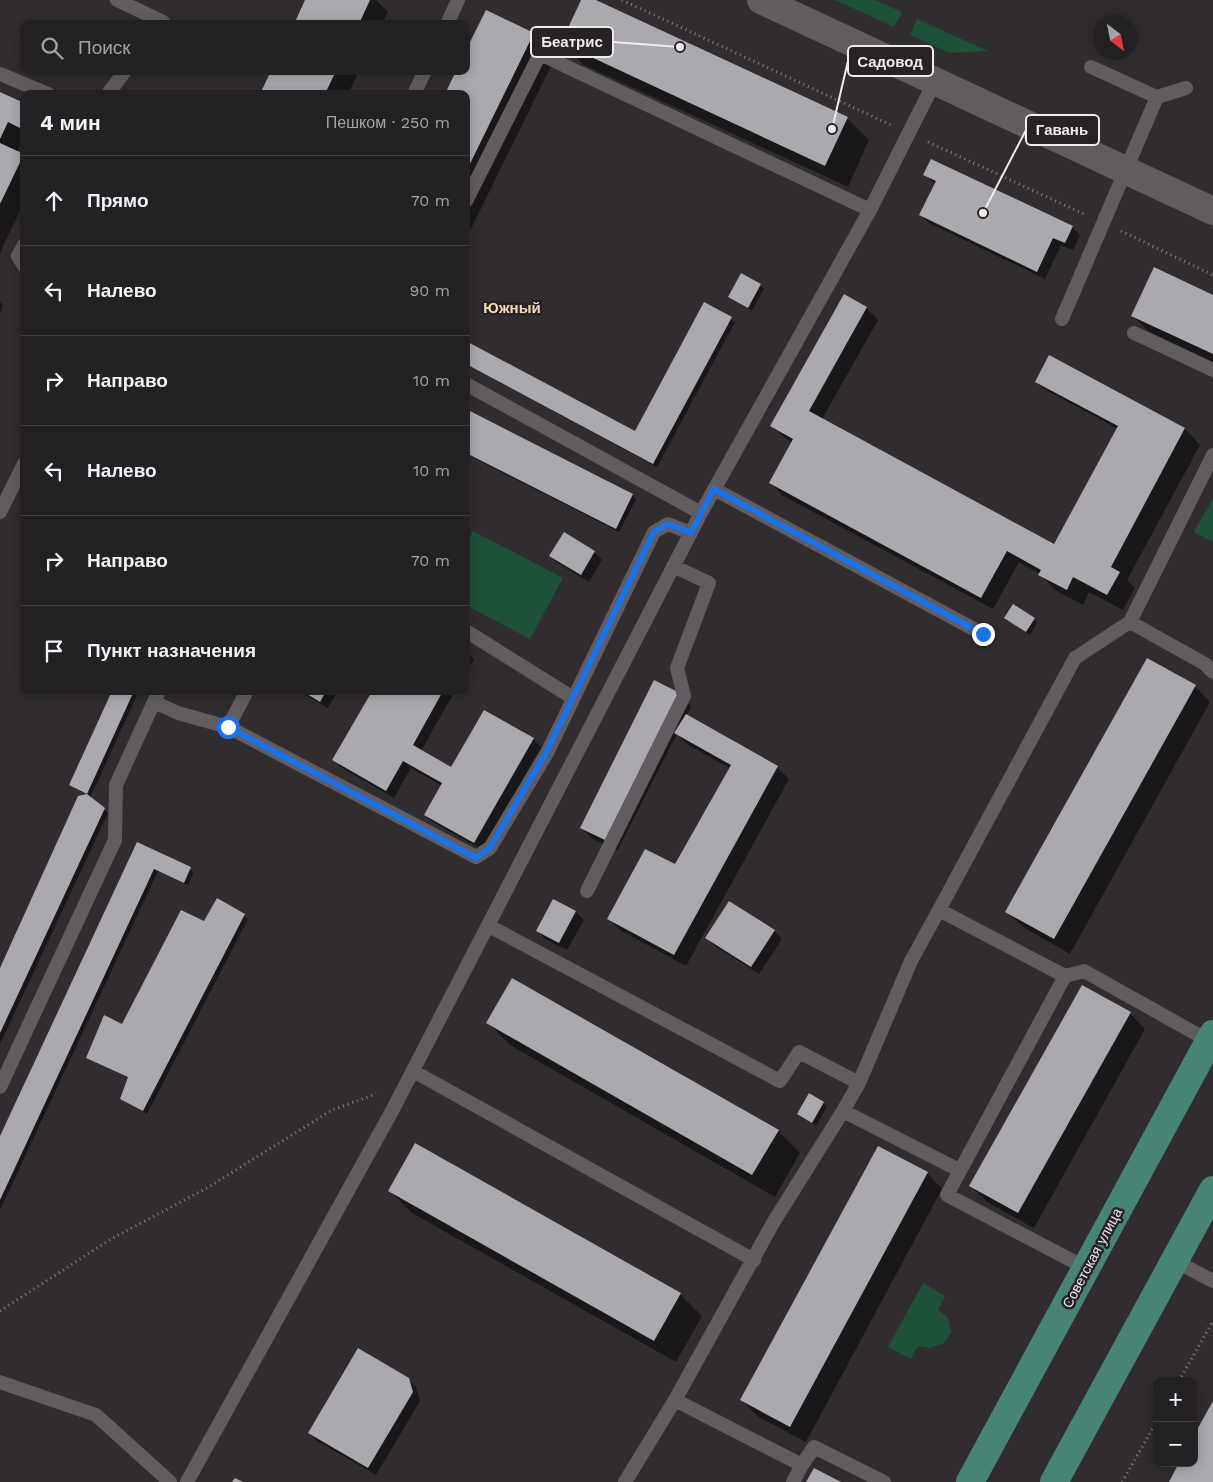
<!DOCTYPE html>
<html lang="ru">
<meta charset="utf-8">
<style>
body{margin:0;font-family:"Work Sans",sans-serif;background:#302e31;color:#f1f3f6}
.controls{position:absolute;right:15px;bottom:15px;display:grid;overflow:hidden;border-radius:10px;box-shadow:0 2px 12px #0003}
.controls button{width:45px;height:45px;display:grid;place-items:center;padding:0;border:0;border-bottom:1px solid #413e41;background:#242124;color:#f1f3f6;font:25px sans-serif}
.compass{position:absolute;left:1093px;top:15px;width:45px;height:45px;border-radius:50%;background:#242124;box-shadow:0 2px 12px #0003;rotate:148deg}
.stop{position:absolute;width:15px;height:15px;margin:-11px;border:4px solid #1a73e8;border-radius:50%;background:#fff}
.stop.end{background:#1a73e8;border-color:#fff;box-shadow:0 1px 5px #0008}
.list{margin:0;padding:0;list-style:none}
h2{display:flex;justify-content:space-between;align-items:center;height:65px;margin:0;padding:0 20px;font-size:21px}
h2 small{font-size:16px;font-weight:400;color:#a3a3a6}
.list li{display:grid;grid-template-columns:32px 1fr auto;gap:15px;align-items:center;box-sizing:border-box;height:90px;padding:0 20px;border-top:1px solid #413e41}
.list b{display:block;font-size:19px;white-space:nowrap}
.list em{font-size:16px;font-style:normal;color:#a3a3a6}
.icon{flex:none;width:28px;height:28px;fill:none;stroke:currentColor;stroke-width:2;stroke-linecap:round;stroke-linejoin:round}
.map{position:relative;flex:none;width:1213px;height:1482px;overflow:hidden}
.search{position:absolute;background:#242124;box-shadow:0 2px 12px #0003;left:20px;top:20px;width:450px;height:55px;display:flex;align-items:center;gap:12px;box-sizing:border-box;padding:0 18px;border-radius:10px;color:#a3a3a6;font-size:19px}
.panel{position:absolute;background:#242124;box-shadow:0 2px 12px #0003;left:20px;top:90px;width:450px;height:605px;border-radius:10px}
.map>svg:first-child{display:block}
</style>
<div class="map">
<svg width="1213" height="1482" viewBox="0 0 1213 1482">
<rect width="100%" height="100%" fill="#302c30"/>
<path fill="#1e5238" d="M835,0H875L902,12L894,27Z
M917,19L988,51L950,53L910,35Z
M1213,498V542L1194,532Z
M473,531L563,578L530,639L466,605V544Z
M923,1283L945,1296L938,1310L948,1318L951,1332L944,1343L930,1348L918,1346L911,1359L888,1347Z"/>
<path fill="#0007" d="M307,0H376L388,12L382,24H295Z
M583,0H593L847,118L869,140L848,187L584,65L562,43Z
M487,12L534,34L556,56L466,239V71Z
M273,71H359L348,94H262Z
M0,94L24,105V137L17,152L24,155V202L0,253Z
M932,160L1072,227L1080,235L1073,250L1061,245L1045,279L929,223L921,215L935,184L925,175Z
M741,275L764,288L752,311L729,297Z
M845,296L866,308L878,320L822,419L1054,545L1118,429L1044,389L1036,382L1049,357L1185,429L1200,445L1127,580L1135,588L1123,610L1089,592L1083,605L1055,590L1040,574L1019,562L993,609L782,495L771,483L793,443L784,437L772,426Z
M1213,296V362L1148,331L1133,316Z
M0,302L3,305L0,313Z
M705,304L735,322L657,467L466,364V342L635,433Z
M466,410L633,495L636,499L619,532L466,454Z
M564,534L594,552L602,560L589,582L559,564L551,556Z
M1005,618L1034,619L1037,623L1030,635Z
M466,651L474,659L466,672Z
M1195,686L1210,702L1070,954L1023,927L1007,912Z
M113,691H139L90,798L108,813L0,1044V971L87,795L70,785Z
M298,691H338L328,708Z
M365,691H455L421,751L452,769L485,711L533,739L541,747L482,850L433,822L425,815L442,786L411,768L394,798L342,768L334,760L371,695Z
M679,694L691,706L686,716L777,767L789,779L686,966L620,930L608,918L676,866L730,768L688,745L677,734L617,851L593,839L581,827Z
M138,844L194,872L188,885L158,871L0,1210V1139Z
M218,900L248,919L147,1114L122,1098L129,1078L88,1058L123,1025L205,923Z
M553,900L576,912L584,920L567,950L545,939L537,931Z
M774,931L782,939L759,974L715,946L707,938Z
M1130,1013L1145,1029L1034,1228L987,1202L971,1186Z
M488,1023L778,1131L800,1153L775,1197L510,1045Z
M809,1095L827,1106L816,1126L799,1114Z
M927,1173L942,1189L806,1442L757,1416L742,1400Z
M389,1190L680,1294L702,1316L676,1362L412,1213Z
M408,1379L416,1387L420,1401L376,1475L317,1441L309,1433Z"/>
<path fill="#aba8ae" d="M305,0H370L359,24H294Z
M581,0H596L848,117L825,166L561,43Z
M486,10L534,33L466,172V94H445L456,71H466V50Z
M271,71H336L325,94H260Z
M0,92L24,103V120L20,128L8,122L0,139Z
M0,143L24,154L0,204Z
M931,159L1073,226L1065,243L1053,238L1037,272L919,215L936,181L923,175Z
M1154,267L1213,295V354L1131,316Z
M741,273L761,284L748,308L728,297Z
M844,294L867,307L809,411L1054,544L1118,426L1035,382L1049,355L1185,428L1111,567L1120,572L1107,595L1073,577L1067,590L1038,575L1041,570L1007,551L981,598L769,483L793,439L770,426Z
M704,302L732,317L653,464L466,364V341L635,431Z
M466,409L633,494L616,529L466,453Z
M564,532L595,551L581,575L549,556Z
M1013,604L1035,618L1026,632L1004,618Z
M1147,658L1196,685L1054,939L1005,912Z
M654,680L680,693L605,840L580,828Z
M112,691H134L87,794L69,785Z
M302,691H326L320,702Z
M369,691H443L413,745L451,767L484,710L534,738L474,843L424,815L442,783L403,761L386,791L332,760L371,693Z
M686,714L778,766L674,955L607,919L645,849L675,864L731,765L674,733Z
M87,794L105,808L0,1033V968L78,796Z
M137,842L191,867L184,883L154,869L0,1200V1136Z
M217,898L245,914L143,1111L120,1099L128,1077L86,1058L104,1015L122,1024L181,910L204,921Z
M553,899L576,911L559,943L536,931Z
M729,901L775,930L751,967L705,938Z
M512,978L779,1130L752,1175L486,1023Z
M1082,985L1131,1012L1018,1213L969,1186Z
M809,1093L824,1102L812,1123L797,1114Z
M415,1143L681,1293L654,1341L388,1191Z
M878,1146L928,1172L790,1427L740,1400Z
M358,1348L409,1378L413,1392L368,1468L308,1433Z
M1213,1401V1482H1169L1179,1463H1194V1435Z
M814,1468L841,1482H806Z
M235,1478L243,1482H232Z"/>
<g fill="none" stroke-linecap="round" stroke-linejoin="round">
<path stroke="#848184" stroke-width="3" stroke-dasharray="1 4" stroke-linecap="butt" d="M622,0L891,125
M928,142L1084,214
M1121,231L1213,275
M0,1311L111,1239L207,1188L332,1110L376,1094
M1179,1381L1213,1321
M1122,1482L1157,1421"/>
<path stroke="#615c60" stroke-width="14" d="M117,0L163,22L161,24
M447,24L458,0
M1091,67L1157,97
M0,74L48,94
M108,94L125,71
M414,94L425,71
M466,201L540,54L870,210
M24,245L18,256L24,266
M1062,319L1157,97L1186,88
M1134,333L1213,370
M466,384L701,513
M714,489L983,634
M0,512L24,464
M1130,622L1213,455
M466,631L573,698
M154,702L178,713L228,727L476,857L490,848L547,753L654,532L668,524L691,533
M228,727L247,691
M587,891L684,696L677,668L709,583L673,566
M489,926L780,1081L799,1052L859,1083
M1065,976L947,1195L1086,1268
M1209,1041L1084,971L1065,976L939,910L1075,658L1130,622L1205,664L1213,672
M413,1071L754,1260
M0,1087L115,840L116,785L159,691
M843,1111L859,1083L911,961L939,910
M1175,1261L1213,1281
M0,1382L96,1415L170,1482
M187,1482L392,1111L701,513L870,210L935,81
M625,1482L675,1400
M793,1482L802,1465
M884,1482L814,1447L802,1465L675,1400L773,1223L843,1111L959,1170"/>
<path stroke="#615c60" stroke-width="28" d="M761,0L1213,211"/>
<path stroke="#478476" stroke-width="28" d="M970,1482L1213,1034
M1054,1482L1213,1190"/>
</g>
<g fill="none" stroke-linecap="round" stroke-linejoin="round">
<path stroke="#1a73e8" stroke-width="6" d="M228,727L476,858L490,848L546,753L654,532L668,524L691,533L714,489L983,634"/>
</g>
<g text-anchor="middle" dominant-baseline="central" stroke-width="5" stroke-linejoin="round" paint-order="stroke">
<g font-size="14" fill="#efecee" stroke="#262226">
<text transform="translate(1092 1258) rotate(-62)">Советская улица</text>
</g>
<g font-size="15" font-weight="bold" fill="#fadab5" stroke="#262226">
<text x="512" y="308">Южный</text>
</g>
</g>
<path fill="none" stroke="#efecee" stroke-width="2" d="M680 47L613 42M832 129L848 61M983 213L1026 130"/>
<g fill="#efecee" stroke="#262226" stroke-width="2">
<circle cx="680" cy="47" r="5"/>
<circle cx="832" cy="129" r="5"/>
<circle cx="983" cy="213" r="5"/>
</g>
<g fill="#262226" stroke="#efecee" stroke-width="2">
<rect x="531" y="27" width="82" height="30" rx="5"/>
<rect x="848" y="46" width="85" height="30" rx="5"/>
<rect x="1026" y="115" width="73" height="30" rx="5"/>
</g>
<g font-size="15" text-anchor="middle" font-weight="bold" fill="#efecee">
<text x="572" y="47">Беатрис</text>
<text x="890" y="67">Садовод</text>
<text x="1062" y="135">Гавань</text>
</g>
</svg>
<div class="controls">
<button>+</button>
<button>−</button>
</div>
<svg class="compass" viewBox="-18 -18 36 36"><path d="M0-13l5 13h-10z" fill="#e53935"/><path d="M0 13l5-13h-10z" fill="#a3a3a6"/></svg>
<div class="stop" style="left:228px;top:727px"></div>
<div class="stop end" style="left:983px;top:634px"></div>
<div class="search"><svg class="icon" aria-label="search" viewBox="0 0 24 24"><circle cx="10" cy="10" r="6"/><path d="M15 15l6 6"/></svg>Поиск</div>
<section class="panel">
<h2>4 мин<small>Пешком · 250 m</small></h2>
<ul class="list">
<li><svg class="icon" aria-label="ahead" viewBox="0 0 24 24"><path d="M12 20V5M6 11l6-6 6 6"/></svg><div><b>Прямо</b></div><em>70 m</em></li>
<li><svg class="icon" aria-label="left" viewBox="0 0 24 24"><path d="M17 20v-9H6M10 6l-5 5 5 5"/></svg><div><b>Налево</b></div><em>90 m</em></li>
<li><svg class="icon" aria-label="right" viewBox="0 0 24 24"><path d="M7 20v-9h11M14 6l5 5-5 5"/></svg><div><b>Направо</b></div><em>10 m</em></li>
<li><svg class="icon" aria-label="left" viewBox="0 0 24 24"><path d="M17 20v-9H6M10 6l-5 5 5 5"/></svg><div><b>Налево</b></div><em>10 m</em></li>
<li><svg class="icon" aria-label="right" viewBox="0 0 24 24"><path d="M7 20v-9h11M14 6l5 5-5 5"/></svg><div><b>Направо</b></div><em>70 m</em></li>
<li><svg class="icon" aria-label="arrive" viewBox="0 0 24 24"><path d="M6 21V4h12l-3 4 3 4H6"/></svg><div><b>Пункт назначения</b></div></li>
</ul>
</section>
</div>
